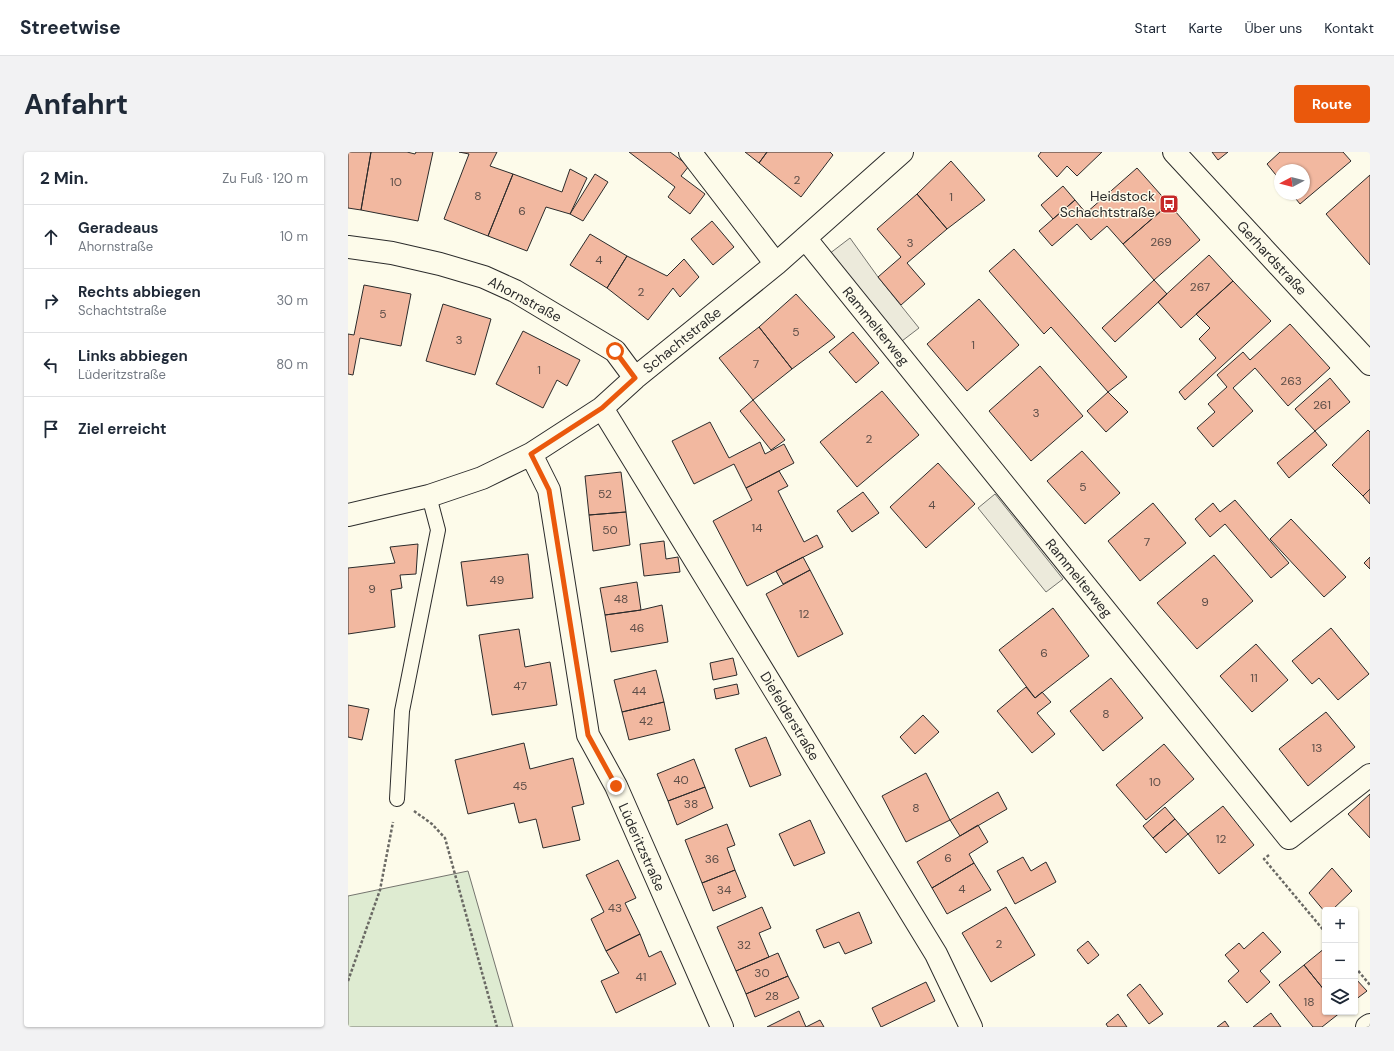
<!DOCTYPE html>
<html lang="de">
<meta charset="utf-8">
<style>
body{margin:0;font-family:"DM Sans",sans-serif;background:#f2f2f3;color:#1f2937}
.controls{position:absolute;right:12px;bottom:12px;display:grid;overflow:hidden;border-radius:4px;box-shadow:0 1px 3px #0004}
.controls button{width:36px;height:36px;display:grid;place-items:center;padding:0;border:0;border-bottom:1px solid #e0e1e3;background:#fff;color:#1f2937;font:20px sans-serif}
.compass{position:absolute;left:926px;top:12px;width:36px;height:36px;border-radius:50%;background:#fff;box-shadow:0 1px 3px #0004;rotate:263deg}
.stop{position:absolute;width:12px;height:12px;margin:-9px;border:3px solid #ea580c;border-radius:50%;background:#fff}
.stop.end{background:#ea580c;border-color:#fff;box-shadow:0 1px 4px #0008}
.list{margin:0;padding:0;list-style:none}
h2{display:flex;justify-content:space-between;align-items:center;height:52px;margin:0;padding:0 16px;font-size:17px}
h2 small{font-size:13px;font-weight:400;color:#747a83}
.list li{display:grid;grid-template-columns:26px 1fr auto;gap:12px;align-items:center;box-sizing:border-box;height:64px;padding:0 16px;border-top:1px solid #e0e1e3}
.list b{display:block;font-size:15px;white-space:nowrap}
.list p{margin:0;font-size:13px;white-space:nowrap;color:#747a83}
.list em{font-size:13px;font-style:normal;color:#747a83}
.icon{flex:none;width:22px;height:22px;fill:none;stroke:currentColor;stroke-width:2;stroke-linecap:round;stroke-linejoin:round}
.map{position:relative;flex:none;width:1022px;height:875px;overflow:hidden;border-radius:4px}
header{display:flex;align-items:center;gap:24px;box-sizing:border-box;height:56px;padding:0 20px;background:#fff;border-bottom:1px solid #e0e1e3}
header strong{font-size:19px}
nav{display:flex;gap:22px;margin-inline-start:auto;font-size:14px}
.intro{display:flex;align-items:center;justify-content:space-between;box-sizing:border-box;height:96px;padding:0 24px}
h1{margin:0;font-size:28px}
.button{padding:10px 18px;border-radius:4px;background:#ea580c;color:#fff;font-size:14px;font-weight:700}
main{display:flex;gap:24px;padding:0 24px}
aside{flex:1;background:#fff;border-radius:4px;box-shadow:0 1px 3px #0004}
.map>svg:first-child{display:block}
</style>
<header>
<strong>Streetwise</strong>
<nav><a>Start</a><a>Karte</a><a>Über uns</a><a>Kontakt</a></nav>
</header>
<div class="intro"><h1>Anfahrt</h1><a class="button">Route</a></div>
<main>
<aside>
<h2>2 Min.<small>Zu Fuß · 120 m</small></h2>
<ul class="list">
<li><svg class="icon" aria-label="ahead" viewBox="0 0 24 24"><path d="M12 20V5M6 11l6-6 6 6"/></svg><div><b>Geradeaus</b><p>Ahornstraße</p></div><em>10 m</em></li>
<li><svg class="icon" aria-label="right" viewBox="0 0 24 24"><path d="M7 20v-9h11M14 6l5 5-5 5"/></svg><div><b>Rechts abbiegen</b><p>Schachtstraße</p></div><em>30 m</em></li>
<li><svg class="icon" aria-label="left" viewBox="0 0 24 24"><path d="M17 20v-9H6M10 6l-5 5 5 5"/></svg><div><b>Links abbiegen</b><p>Lüderitzstraße</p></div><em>80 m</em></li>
<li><svg class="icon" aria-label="arrive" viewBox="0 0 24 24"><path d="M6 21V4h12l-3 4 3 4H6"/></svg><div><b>Ziel erreicht</b></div></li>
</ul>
</aside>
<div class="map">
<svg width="1022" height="875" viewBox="0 0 1022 875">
<rect width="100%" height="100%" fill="#fdfbea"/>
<path fill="#deebd1" stroke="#74746e" d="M120,719L165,875H0V744Z"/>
<path fill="#eceadb" stroke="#74746e" d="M502,86L530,125L571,176L550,192L481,102Z
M647,342L715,427L698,440L630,356Z"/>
<path fill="#f2b8a0" stroke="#2b2b2b" d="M0,0H23L13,58L0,56Z
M23,0H59L67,2L68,0H85L70,69L13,58Z
M111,0H149L142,14L165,22L140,84L96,67L121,2Z
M281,0H322L341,14L333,24L357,42L342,62L320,45L327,35Z
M397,0H419L411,11Z
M419,0H482L485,3L453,45L411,11Z
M693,0H754L729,24L719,14L709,25L690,4Z
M864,0H880L870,8Z
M932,0H995L1003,9L952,52L944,42H956V18H932V28L919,12Z
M603,9L637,48L599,77L569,42Z
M789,16L821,52L775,92L759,74L743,88L729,72L704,94L691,79L727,48L738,61Z
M222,17L239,26L222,62L198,55L179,99L140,84L165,22L214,40Z
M247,22L260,30L235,69L222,62Z
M1022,23V113L978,62Z
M715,34L727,48L705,67L693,53Z
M569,42L599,77L559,111L577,132L553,153L530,125L553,105L529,77Z
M821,52L852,88L806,128L775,92Z
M364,69L386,95L365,113L343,87Z
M242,82L279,104L259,136L222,113Z
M666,97L779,225L760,240L703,175L696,182L641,119Z
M861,103L885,129L833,176L810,150Z
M279,104L319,124L336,107L351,125L332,145L325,136L300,168L259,136Z
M806,128L819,142L767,190L754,176Z
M885,129L923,169L837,248L831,240L868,206L851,187L862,176L848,162Z
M16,133L63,142L53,194L12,186L5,223L0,222V182L6,183Z
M448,142L487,185L444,217L411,175Z
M631,147L671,193L619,239L579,192Z
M95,152L143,167L127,223L78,209Z
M942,172L982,216L940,254L907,216L885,236L905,259L865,295L849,276L867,260L860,252L879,235L869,223L895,200L902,208Z
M411,175L444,217L405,248L371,206Z
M175,179L232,208L219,234L209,228L195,256L148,232Z
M505,180L531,211L508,231L481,200Z
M692,214L735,264L683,309L641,259Z
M982,226L1002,250L967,279L947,257Z
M534,239L571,283L509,335L472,290Z
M760,240L780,260L758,280L739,259Z
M405,248L437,288L423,298L392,259Z
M362,270L381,306L412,290L417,302L436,292L446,311L398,336L386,312L346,332L324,289Z
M1020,278L1022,280V337L1015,344L984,313Z
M967,279L979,293L941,326L929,311Z
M734,299L772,341L737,372L699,329Z
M590,311L627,352L578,396L542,355Z
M431,319L440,334L430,339L456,390L469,383L475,395L399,434L365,369L404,348L398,336Z
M273,320L278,360L241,363L237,324Z
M1022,337V352L1015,344Z
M515,340L531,361L504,380L489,359Z
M887,348L941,411L923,426L877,372L862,385L847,367L865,351L872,360Z
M805,351L838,391L792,429L760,389Z
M278,360L282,393L245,399L241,363Z
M943,367L998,425L976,445L922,387Z
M316,389L318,407L330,405L332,420L296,424L292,392Z
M70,392L68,422L52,423L54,436L43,438L47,475L0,482V416L47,411L42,395Z
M180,402L185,446L119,454L113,410Z
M866,403L905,449L849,497L809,451Z
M455,405L462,418L435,432L428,419Z
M1022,405V417L1016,411Z
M462,418L495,482L450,505L418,442Z
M289,430L293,458L257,463L252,436Z
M314,453L320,490L263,500L257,463L293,458Z
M705,456L741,504L687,546L651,498Z
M983,476L1021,522L990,548L971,526L964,532L944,509Z
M171,477L177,515L202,510L209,553L144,563L131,483Z
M908,492L940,528L904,560L872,524Z
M385,506L389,523L365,528L362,511Z
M308,518L316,550L274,560L266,528Z
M763,526L795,566L755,599L722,559Z
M389,532L391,542L368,547L366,537Z
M678,535L687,546L694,540L703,550L689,561L707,582L684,601L649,559Z
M316,550L322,578L281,588L274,560Z
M0,553L21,557L14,588L0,585Z
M978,560L1007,595L960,634L931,597Z
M575,563L591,580L567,602L552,585Z
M418,585L433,623L402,635L387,597Z
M176,591L182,617L225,606L236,652L224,655L232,688L195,696L188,667L171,671L166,651L120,662L107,608Z
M816,592L846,627L798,668L768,633Z
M346,607L357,635L320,649L309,622Z
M578,621L602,668L558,690L534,644Z
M357,635L365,656L329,673L320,649Z
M650,640L659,657L612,684L602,668Z
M1022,642V686L1000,662Z
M875,654L906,693L871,722L840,682Z
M817,655L827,667L805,686L795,674Z
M827,667L840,682L818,701L805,686Z
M462,668L477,701L446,714L431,682Z
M379,672L387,693L379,696L387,718L354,731L337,688Z
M630,673L640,690L621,702L626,711L584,736L569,710Z
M675,705L683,719L698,710L708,730L667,752L649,719Z
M270,708L288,746L277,751L292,782L258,799L243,767L256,760L238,723Z
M626,711L643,738L599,762L584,736Z
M984,716L1004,739L984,758H977V760L961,741Z
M387,718L398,745L365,759L354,731Z
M414,755L423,776L411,781L421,805L388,819L369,775Z
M658,755L687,803L643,830L614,781Z
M511,760L524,791L497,802L491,790L476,796L468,778Z
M915,780L933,800L912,819L922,830L899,851L880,829L891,819L877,803L891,791L896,797Z
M292,782L301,805L313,799L328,832L268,861L253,829L271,821L258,799Z
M740,789L751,803L740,812L729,798Z
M977,796V839L956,813Z
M430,801L440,824L398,842L388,819Z
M956,813L977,839V860H993L974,875H965L931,833Z
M440,824L451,846L407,865L398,842Z
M1007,826L1019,839L1007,848Z
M578,830L587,849L533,875L524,856Z
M792,832L815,862L801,872L779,843Z
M451,859L458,875L472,868L476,875H419Z
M923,861L933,875H905Z
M770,862L779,875H760L758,872Z
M877,869L881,875H869Z"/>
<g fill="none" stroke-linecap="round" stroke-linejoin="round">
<g stroke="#2b2b2b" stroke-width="16">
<path id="service" d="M49,647L54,559L90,378L81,344"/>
</g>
<g stroke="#2b2b2b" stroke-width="24">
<path id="minor" d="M342,0L428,112
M457,86L941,686L1022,623
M0,95L44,101L92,112L136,125L167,139L267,199L287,226
M254,256L588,802L623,875
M183,302L201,338L240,583L268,634L374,875
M0,363L81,344L134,326L183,302L254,256L287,226L428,112L554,0
M1019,875L1022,873"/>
</g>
<g stroke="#2b2b2b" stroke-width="24">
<path id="tertiary" d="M826,0L1022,212"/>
</g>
<path stroke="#6a6964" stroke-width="2.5" stroke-dasharray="3 2" stroke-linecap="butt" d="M66,659L84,672L97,686L149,875
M921,703L916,707L977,780
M1007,815L1022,833
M0,829L32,738L45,670"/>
<use href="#service" stroke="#fdfbea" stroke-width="14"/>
<use href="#minor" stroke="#fdfbea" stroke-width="22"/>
<use href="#tertiary" stroke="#fdfbea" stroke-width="22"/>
</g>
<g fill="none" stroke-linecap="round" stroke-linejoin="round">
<path stroke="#ea580c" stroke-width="5" d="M267,199L287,226L254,256L183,302L201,338L240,583L268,634"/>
</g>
<defs>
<g id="bus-square" transform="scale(1)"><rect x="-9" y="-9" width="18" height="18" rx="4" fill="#c62828" stroke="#fdfbea"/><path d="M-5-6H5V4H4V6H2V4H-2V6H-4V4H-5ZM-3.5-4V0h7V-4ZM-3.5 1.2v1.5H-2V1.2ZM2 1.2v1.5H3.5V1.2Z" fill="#fff"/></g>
</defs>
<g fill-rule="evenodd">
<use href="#bus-square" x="821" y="52"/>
</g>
<g text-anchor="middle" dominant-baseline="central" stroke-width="3" stroke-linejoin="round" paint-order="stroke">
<g font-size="12" fill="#5d4e48">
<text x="449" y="28">2</text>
<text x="48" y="30">10</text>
<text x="130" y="44">8</text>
<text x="603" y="45">1</text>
<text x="174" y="59">6</text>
<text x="813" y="90">269</text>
<text x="562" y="91">3</text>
<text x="251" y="108">4</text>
<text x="852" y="135">267</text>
<text x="293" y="140">2</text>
<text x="35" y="162">5</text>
<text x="448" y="180">5</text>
<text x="111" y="188">3</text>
<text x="625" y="193">1</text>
<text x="408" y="212">7</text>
<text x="191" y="218">1</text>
<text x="943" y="229">263</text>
<text x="974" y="253">261</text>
<text x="688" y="261">3</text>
<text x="521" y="287">2</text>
<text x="735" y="335">5</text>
<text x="257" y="342">52</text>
<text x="584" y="353">4</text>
<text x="409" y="376">14</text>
<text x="262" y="378">50</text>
<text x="799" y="390">7</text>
<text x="149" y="428">49</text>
<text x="24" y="437">9</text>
<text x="273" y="447">48</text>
<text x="857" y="450">9</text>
<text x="456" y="462">12</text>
<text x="289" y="476">46</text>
<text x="696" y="501">6</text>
<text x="906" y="526">11</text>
<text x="172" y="534">47</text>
<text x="291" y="539">44</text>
<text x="758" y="562">8</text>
<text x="298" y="569">42</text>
<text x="969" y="596">13</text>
<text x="333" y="628">40</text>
<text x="807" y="630">10</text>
<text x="172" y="634">45</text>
<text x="343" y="652">38</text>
<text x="568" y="656">8</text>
<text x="873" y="687">12</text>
<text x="600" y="706">6</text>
<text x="364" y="707">36</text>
<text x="614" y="737">4</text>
<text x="376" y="738">34</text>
<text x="267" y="756">43</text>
<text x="651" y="792">2</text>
<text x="396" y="793">32</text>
<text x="414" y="821">30</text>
<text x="293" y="825">41</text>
<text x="424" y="844">28</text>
<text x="961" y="850">18</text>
</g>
<g font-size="14" fill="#2b2b2b" stroke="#fdfbea" text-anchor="end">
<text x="807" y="44">Heidstock<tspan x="807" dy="16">Schachtstraße</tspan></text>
</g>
<g font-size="14" fill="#2b2b2b" stroke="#fdfbea">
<text transform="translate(924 106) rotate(47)">Gerhardstraße</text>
<text transform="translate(177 147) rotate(28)">Ahornstraße</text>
<text transform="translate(528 174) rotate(51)">Rammelterweg</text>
<text transform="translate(334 188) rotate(-39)">Schachtstraße</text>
<text transform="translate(731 426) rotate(51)">Rammelterweg</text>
<text transform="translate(442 564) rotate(59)">Diefelderstraße</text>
<text transform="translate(294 695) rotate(66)">Lüderitzstraße</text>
</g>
</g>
</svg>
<div class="controls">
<button>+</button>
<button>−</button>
<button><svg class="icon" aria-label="layers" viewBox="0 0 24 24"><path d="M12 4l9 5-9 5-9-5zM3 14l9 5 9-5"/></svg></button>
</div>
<svg class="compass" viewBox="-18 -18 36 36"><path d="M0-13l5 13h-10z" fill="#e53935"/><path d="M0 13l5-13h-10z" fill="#747a83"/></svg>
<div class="stop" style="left:267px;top:199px"></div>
<div class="stop end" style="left:268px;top:634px"></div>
</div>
</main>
